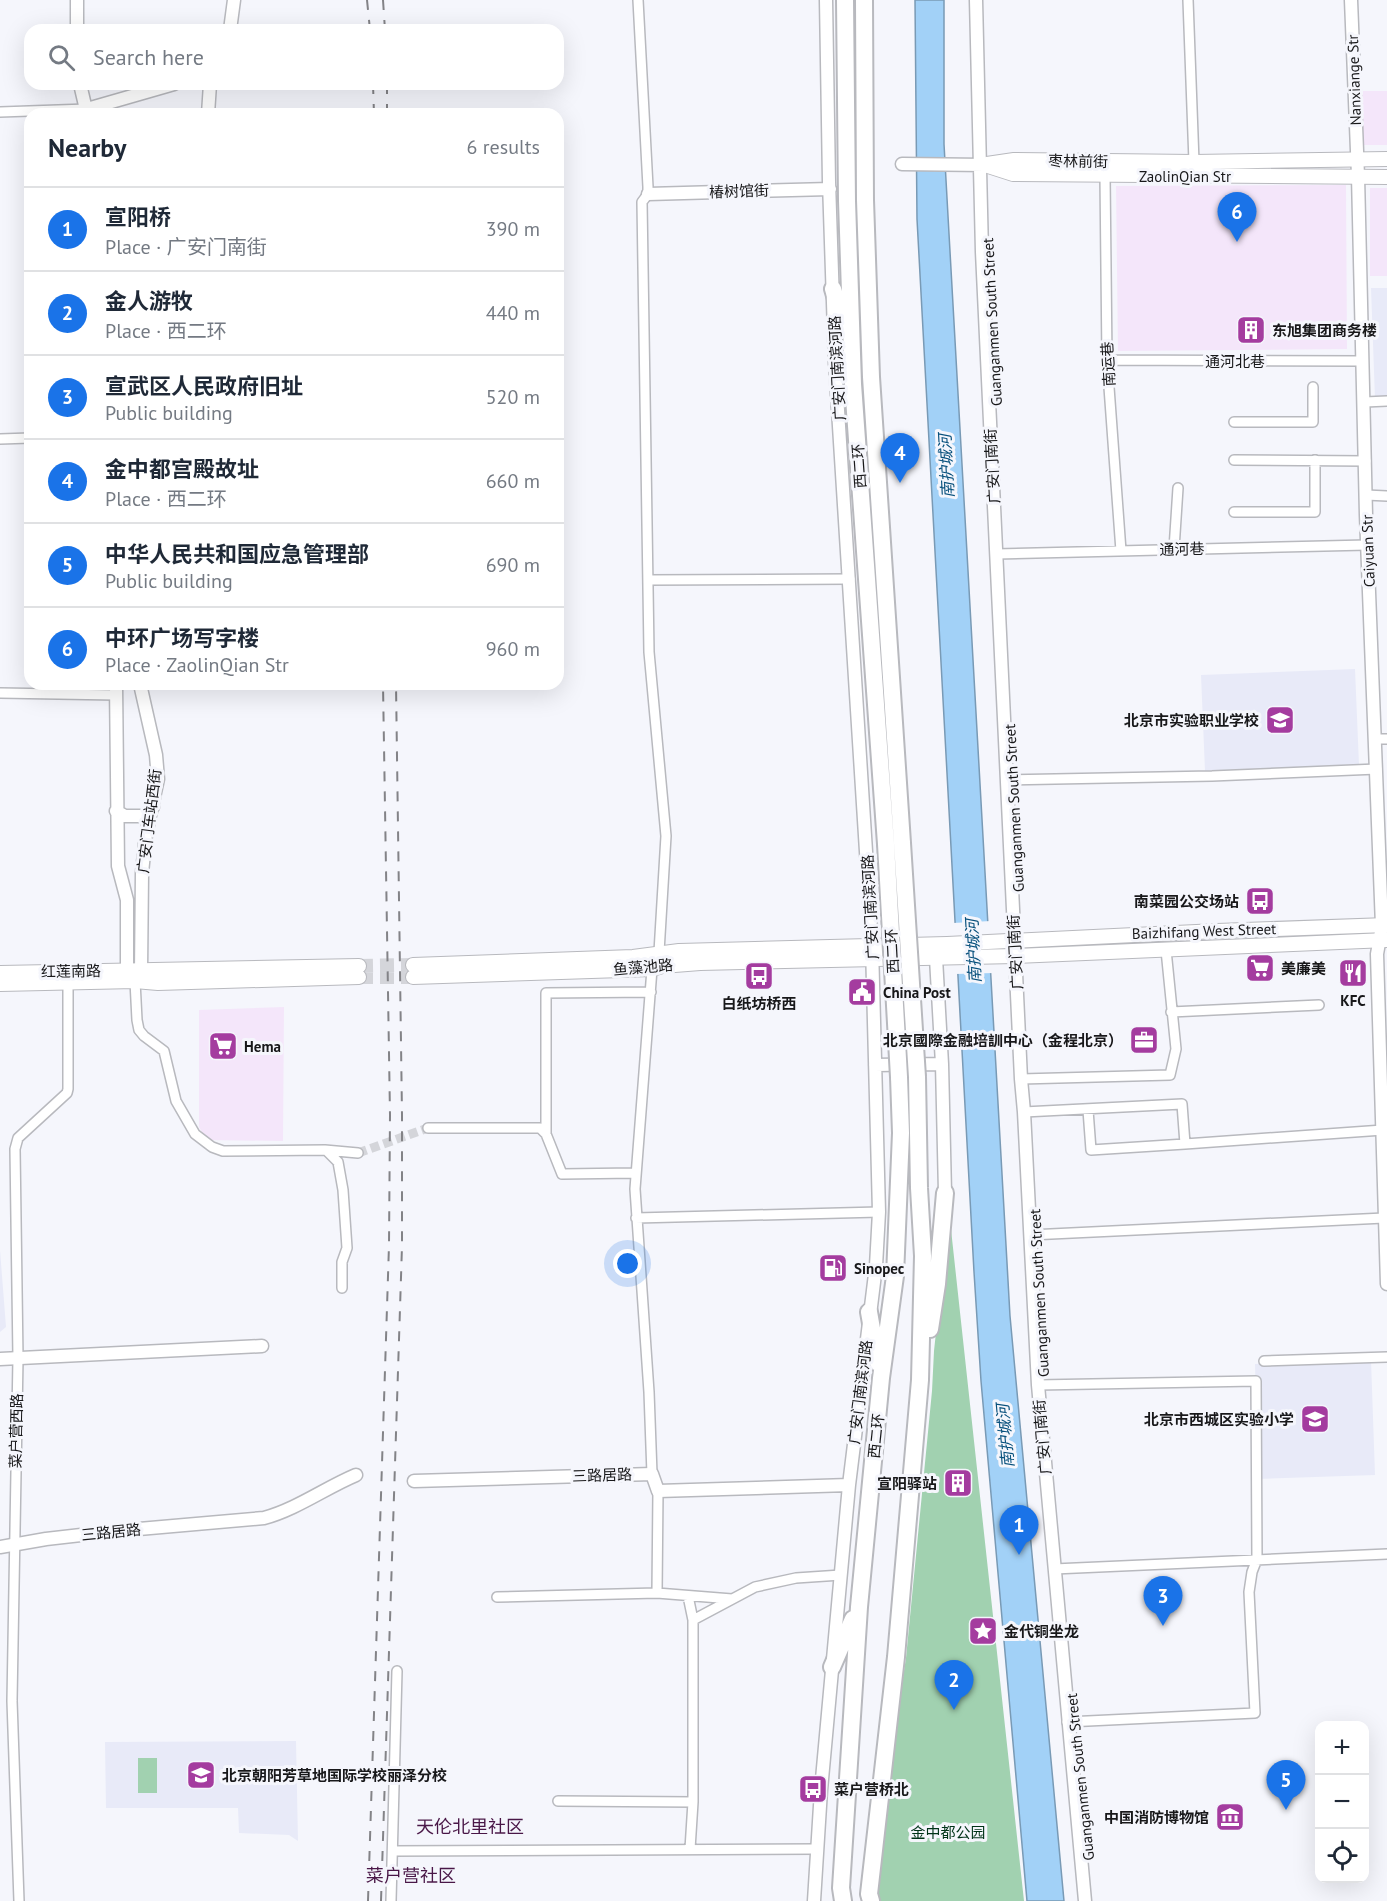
<!DOCTYPE html>
<meta charset="utf-8">
<style>
body{margin:0;font-family:"PT Sans","Noto Sans SC",sans-serif;background:#f2f2f3;color:#1f2937}
.controls{position:absolute;right:18px;bottom:18px;display:grid;overflow:hidden;border-radius:12px;box-shadow:0 6px 24px #0002}
.controls button{width:54px;height:54px;display:grid;place-items:center;padding:0;border:0;border-bottom:2px solid #e0e1e3;background:#fff;color:#1f2937;font:30px sans-serif}
.you{position:absolute;left:628px;top:1264px;width:21px;height:21px;margin:-15px;border:4px solid #fff;border-radius:50%;background:#1a73e8;box-shadow:0 0 0 9px #1a73e833}
.badge{display:grid;place-items:center;width:39px;height:39px;border-radius:50%;background:#1a73e8;color:#fff;font-size:20px;font-weight:700}
.pin{position:absolute;translate:-50% -50px;filter:drop-shadow(0 2px 3px #0008)}
.pin::after{content:'';position:absolute;top:32px;width:21px;height:18px;background:inherit;clip-path:polygon(0 0,100% 0,50% 100%)}
.list{margin:0;padding:0;list-style:none}
h2{display:flex;justify-content:space-between;align-items:center;height:78px;margin:0;padding:0 24px;font-size:26px}
h2 small{font-size:20px;font-weight:400;color:#747a83}
.list li{display:grid;grid-template-columns:39px 1fr auto;gap:18px;align-items:center;box-sizing:border-box;height:84px;padding:0 24px;border-top:2px solid #e0e1e3}
.list b{display:block;font-size:22px;white-space:nowrap}
.list p{margin:0;font-size:20px;white-space:nowrap;color:#747a83}
.list em{font-size:20px;font-style:normal;color:#747a83}
.icon{flex:none;width:33px;height:33px;fill:none;stroke:currentColor;stroke-width:2;stroke-linecap:round;stroke-linejoin:round}
.map{position:relative;flex:none;width:1387px;height:1901px;overflow:hidden}
.search{position:absolute;background:#fff;box-shadow:0 6px 24px #0002;left:24px;top:24px;width:540px;height:66px;display:flex;align-items:center;gap:15px;box-sizing:border-box;padding:0 21px;border-radius:18px;color:#747a83;font-size:22px}
.panel{position:absolute;background:#fff;box-shadow:0 6px 24px #0002;left:24px;top:108px;width:540px;height:582px;border-radius:18px}
.map>svg:first-child{display:block}
</style>
<div class="map">
<svg width="1387" height="1901" viewBox="0 0 1387 1901">
<rect width="100%" height="100%" fill="#f5f6fc"/>
<path fill="#f4e6fa" d="M1362,91H1387V145H1363Z
M1346,185L1347,349L1118,351L1116,186Z
M1370,188H1387V276H1370Z
M284,1007L283,1141L207,1140L199,1127V1010Z"/>
<path fill="#e8eaf8" d="M1371,288H1387V398L1375,399Z
M1355,669L1359,765L1205,771L1201,675Z
M0,1250L6,1327L0,1332Z
M1371,1360L1375,1475L1258,1479L1255,1364Z
M296,1741L298,1841L289,1835L239,1833L238,1808H106L105,1742Z"/>
<path fill="#a1d1b0" d="M949,1211L1024,1901H871L869,1894L906,1658L932,1391L934,1351Z
M138,1758H157V1793H138Z"/>
<path fill="#a2d1f7" stroke="#799ab5" stroke-width="1.5" d="M915,0H944V144L948,216L1010,1316L1064,1901H1027L981,1381L974,1272L917,219Z"/>
<path fill="#f5f6fc" d="M991,921L994,973L955,974L953,923Z"/>
<g fill="none" stroke-linecap="round" stroke-linejoin="round">
<path stroke="#d4d5da" stroke-width="9" stroke-dasharray="9 4.5" stroke-linecap="butt" d="M358,1153L428,1128"/>
<path stroke="#d4d5da" stroke-width="14" stroke-dasharray="14 7" stroke-linecap="butt" d="M359,966L413,965
M359,977H413"/>
<g stroke="#b8b9be" stroke-width="12">
<path id="minor" d="M638,0L648,187V194L642,202L649,652L666,836L659,952
M1188,0L1194,162
M0,112L87,109
M1105,176L1107,360L1121,551
M1107,360L1363,361
M1365,402L1387,401
M1234,422H1313V387
M0,439L30,438
M1234,460L1366,461
M1366,495L1387,496
M1234,512H1315V460
M1174,549L1178,488
M996,554L1367,545
M648,580L850,579
M0,693L116,695
M1376,739H1387
M1007,780L1212,776L1377,769
M135,981L137,1020L139,1030L144,1036L164,1051L176,1101L195,1134L212,1147L223,1151L325,1150L358,1153
M1171,1012L1319,1005
M1021,1079L1170,1075L1176,1049L1166,950
M1088,1110L1091,1150L1185,1144
M1024,1112L1182,1104L1185,1144L1383,1130
M428,1128H540L546,1134L562,1174L635,1173
M546,1134V993L651,992
M327,1151L338,1162L343,1190L347,1248L342,1262V1288
M636,1218L879,1212
M1030,1235L1384,1218
M1264,1361L1387,1357
M1038,1385L1256,1381L1257,1559L1252,1572L1249,1592L1255,1713L1067,1722
M652,1474L649,1392L635,1189L652,969
M1054,1569L1387,1554
M657,1593L658,1491
M688,1596L693,1620
M497,1597L657,1593L732,1599
M558,1801L693,1802
M690,1849L693,1802V1620L755,1587L796,1578L841,1575
M393,1851L817,1849
M19,1901L12,1701L18,1358L15,1149L18,1138L67,1093L68,1089V982
M391,1901L397,1671"/>
</g>
<g stroke="#b8b9be" stroke-width="15">
<path id="tertiary" d="M77,0V30
M976,0L982,252L1021,1079L1024,1112L1038,1385L1085,1901
M1351,0L1358,176L1366,515L1382,926L1377,954L1387,1284
M230,30L234,0
M80,84L87,114
M87,109L174,84
M208,114L210,84
M902,164L985,165
M648,194L830,189
M116,684L118,866L127,900V970L135,981L141,971L142,873L146,834L158,779L156,755L140,684
M116,811L125,816H144L153,807
M936,958L942,1064L945,1193
M875,1065L942,1064
M0,1359L262,1346
M414,1481L652,1474L658,1491L849,1485
M0,1547L46,1539L116,1531L264,1518C297,1509 325,1488 356,1475
M814,1901L821,1790L849,1485L876,1266L879,1212L872,946L835,363L829,182L826,0"/>
</g>
<g stroke="#b8b9be" stroke-width="16">
<path id="secondary" d="M987,164L1014,160L1194,162L1387,159
M985,165L1013,174L1387,177
M413,965L633,957L679,951L947,944L1217,931L1387,925
M0,973L359,966
M413,977L652,969L662,966L700,963L1015,956L1387,940
M0,984L135,981L158,983L359,977"/>
</g>
<g stroke="#b8b9be" stroke-width="20">
<path id="trunk" d="M845,0L847,201L853,384L886,844
M864,0L865,200L871,377L902,843
M833,289L845,329
M869,1312L878,1363
M930,1329L937,1284L945,1193
M832,1667L853,1619
M843,1901L841,1888L859,1607L881,1378L895,1276L901,1133L899,1077
M871,1901L869,1894L896,1657L920,1380L923,1256L919,1188L917,1077"/>
</g>
<use href="#minor" stroke="#fff" stroke-width="9"/>
<use href="#tertiary" stroke="#fff" stroke-width="12"/>
<use href="#secondary" stroke="#fff" stroke-width="14"/>
<use href="#trunk" stroke="#fff" stroke-width="16"/>
<path stroke="#838387" stroke-width="2" stroke-dasharray="10 10" stroke-linecap="butt" d="M367,0L370,30
M383,0L385,30
M373,84L374,114
M387,84V114
M368,1901L389,1245L390,1115L383,684
M381,1901L402,1246V1115L396,684"/>
<g stroke="#b8b9be" stroke-width="20" stroke-linecap="butt">
<path id="trunk-bridge" d="M902,843L917,1077
M886,844L899,1077"/>
</g>
<use href="#trunk-bridge" stroke="#fff" stroke-width="16"/>
</g>
<defs>
<g id="building-square" transform="scale(1.5)"><rect x="-9" y="-9" width="18" height="18" rx="4" fill="#a43c9f" stroke="#f5f6fc"/><path d="M-4-6H4V6H1V3H-1V6H-4ZM-2.5-4.3h1.7v1.8h-1.7ZM.8-4.3h1.7v1.8H.8ZM-2.5-1h1.7V.8h-1.7ZM.8-1h1.7V.8H.8Z" fill="#fff"/></g>
<g id="school-square" transform="scale(1.5)"><rect x="-9" y="-9" width="18" height="18" rx="4" fill="#a43c9f" stroke="#f5f6fc"/><path d="M0-5L7-2L0 1L-7-2ZM-4 1L0 2.5L4 1V4Q0 6-4 4Z" fill="#fff"/></g>
<g id="bus-square" transform="scale(1.5)"><rect x="-9" y="-9" width="18" height="18" rx="4" fill="#a43c9f" stroke="#f5f6fc"/><path d="M-5-6H5V4H4V6H2V4H-2V6H-4V4H-5ZM-3.5-4V0h7V-4ZM-3.5 1.2v1.5H-2V1.2ZM2 1.2v1.5H3.5V1.2Z" fill="#fff"/></g>
<g id="supermarket-square" transform="scale(1.5)"><rect x="-9" y="-9" width="18" height="18" rx="4" fill="#a43c9f" stroke="#f5f6fc"/><path d="M-6-5.5h2.5l.6 2H6L4.5 2H-2.5L-4.4-4H-6ZM-1.5 3.2a1.3 1.3 0 1 0 .1 0ZM3 3.2a1.3 1.3 0 1 0 .1 0Z" fill="#fff"/></g>
<g id="restaurant-square" transform="scale(1.5)"><rect x="-9" y="-9" width="18" height="18" rx="4" fill="#a43c9f" stroke="#f5f6fc"/><path d="M-5-6h1v4h1v-4h1v4h1v-4h1v5L-1.5 .5V6h-2V.5L-5-1ZM5-6V6H3V1.5H1.5Q1.5-4 5-6Z" fill="#fff"/></g>
<g id="civic-square" transform="scale(1.5)"><rect x="-9" y="-9" width="18" height="18" rx="4" fill="#a43c9f" stroke="#f5f6fc"/><path d="M-.6-6.5H3V-4.5H.6V-3L4-1V1h2V6H-6V1h2V-1L-.6-3ZM-1.2 2.5V6h2.4V2.5Z" fill="#fff"/></g>
<g id="office-square" transform="scale(1.5)"><rect x="-9" y="-9" width="18" height="18" rx="4" fill="#a43c9f" stroke="#f5f6fc"/><path d="M-6-3h4V-5.5h4V-3h4V5H-6ZM-1-4.5V-3h2v-1.5ZM-6 0V1H6V0Z" fill="#fff"/></g>
<g id="fuel-square" transform="scale(1.5)"><rect x="-9" y="-9" width="18" height="18" rx="4" fill="#a43c9f" stroke="#f5f6fc"/><path d="M-5.5-6h7V0h2V4h1.3V-2.5L3-4.5l.8-.8L6-3V5H2.5V1h-1V6h-7ZM-4.2-4.7v3.2H.2V-4.7Z" fill="#fff"/></g>
<g id="sight-square" transform="scale(1.5)"><rect x="-9" y="-9" width="18" height="18" rx="4" fill="#a43c9f" stroke="#f5f6fc"/><path d="M0-6L1.8-2.2L6-1.7L2.9 1.2L3.7 5.4L0 3.3L-3.7 5.4L-2.9 1.2L-6-1.7L-1.8-2.2Z" fill="#fff"/></g>
<g id="museum-square" transform="scale(1.5)"><rect x="-9" y="-9" width="18" height="18" rx="4" fill="#a43c9f" stroke="#f5f6fc"/><path d="M0-6L6-3V-2H-6V-3ZM-5-1h2V3h-2ZM-1-1h2V3h-2ZM3-1h2V3H3ZM-6 4H6V6H-6Z" fill="#fff"/></g>
</defs>
<g fill-rule="evenodd">
<use href="#building-square" x="1251" y="330"/>
<use href="#school-square" x="1280" y="720"/>
<use href="#bus-square" x="1260" y="901"/>
<use href="#supermarket-square" x="1260" y="968"/>
<use href="#restaurant-square" x="1353" y="973"/>
<use href="#bus-square" x="759" y="976"/>
<use href="#civic-square" x="862" y="992"/>
<use href="#office-square" x="1144" y="1040"/>
<use href="#supermarket-square" x="223" y="1046"/>
<use href="#fuel-square" x="833" y="1268"/>
<use href="#school-square" x="1315" y="1419"/>
<use href="#building-square" x="958" y="1483"/>
<use href="#sight-square" x="983" y="1631"/>
<use href="#school-square" x="201" y="1775"/>
<use href="#bus-square" x="813" y="1789"/>
<use href="#museum-square" x="1230" y="1817"/>
</g>
<g text-anchor="middle" dominant-baseline="central" stroke-width="6" stroke-linejoin="round" paint-order="stroke">
<g font-size="15" fill="#18181a" stroke="#f5f6fc">
<text transform="translate(1354 80) rotate(-92)">Nanxiange Str</text>
<text transform="translate(1078 161) rotate(1)">枣林前街</text>
<text x="1185" y="176">ZaolinQian Str</text>
<text transform="translate(739 191) rotate(-2)">椿树馆街</text>
<text transform="translate(992 322) rotate(-93)">Guanganmen South Street</text>
<text x="1235" y="361">通河北巷</text>
<text transform="translate(1108 364) rotate(-93)">南运巷</text>
<text transform="translate(837 368) rotate(-93)">广安门南滨河路</text>
<text transform="translate(859 466) rotate(-94)">西二环</text>
<text transform="translate(992 466) rotate(-93)">广安门南街</text>
<text transform="translate(1182 549) rotate(-1)">通河巷</text>
<text transform="translate(1368 551) rotate(-92)">Caiyuan Str</text>
<text transform="translate(1014 808) rotate(-93)">Guanganmen South Street</text>
<text transform="translate(149 821) rotate(-83)">广安门车站西街</text>
<text transform="translate(870 907) rotate(-93)">广安门南滨河路</text>
<text transform="translate(1204 931) rotate(-2)">Baizhifang West Street</text>
<text transform="translate(892 951) rotate(-93)">西二环</text>
<text transform="translate(1015 952) rotate(-93)">广安门南街</text>
<text transform="translate(643 967) rotate(-5)">鱼藻池路</text>
<text transform="translate(71 971) rotate(-1)">红莲南路</text>
<text transform="translate(1039 1293) rotate(-93)">Guanganmen South Street</text>
<text transform="translate(860 1392) rotate(-83)">广安门南滨河路</text>
<text transform="translate(16 1431) rotate(-89)">菜户营西路</text>
<text transform="translate(876 1436) rotate(-84)">西二环</text>
<text transform="translate(1042 1437) rotate(-95)">广安门南街</text>
<text transform="translate(602 1475) rotate(-2)">三路居路</text>
<text transform="translate(111 1532) rotate(-6)">三路居路</text>
<text transform="translate(1080 1777) rotate(-96)">Guanganmen South Street</text>
</g>
<g font-size="15" font-weight="bold" fill="#18181a" stroke="#f5f6fc" text-anchor="start">
<text x="1272" y="330">东旭集团商务楼</text>
<text x="1259" y="720" text-anchor="end">北京市实验职业学校</text>
<text x="1239" y="901" text-anchor="end">南菜园公交场站</text>
<text x="1281" y="968">美廉美</text>
<text x="883" y="992">China Post</text>
<text x="1353" y="1000" text-anchor="middle">KFC</text>
<text x="759" y="1003" text-anchor="middle">白纸坊桥西</text>
<text x="1123" y="1040" text-anchor="end">北京國際金融培訓中心（金程北京）</text>
<text x="244" y="1046">Hema</text>
<text x="854" y="1268">Sinopec</text>
<text x="1294" y="1419" text-anchor="end">北京市西城区实验小学</text>
<text x="937" y="1483" text-anchor="end">宣阳驿站</text>
<text x="1004" y="1631">金代铜坐龙</text>
<text x="222" y="1775">北京朝阳芳草地国际学校丽泽分校</text>
<text x="834" y="1789">菜户营桥北</text>
<text x="1209" y="1817" text-anchor="end">中国消防博物馆</text>
</g>
<g font-size="15" fill="#003318" stroke="#f5f6fc">
<text x="948" y="1832">金中都公园</text>
</g>
<g font-size="16" font-style="italic" fill="#07507c" stroke="#f5f6fc">
<text transform="translate(946 466) rotate(-93)">南护城河</text>
<text transform="translate(973 951) rotate(-93)">南护城河</text>
<text transform="translate(1005 1436) rotate(-95)">南护城河</text>
</g>
<g font-size="18" fill="#491747" stroke="#f5f6fc">
<text x="470" y="1826">天伦北里社区</text>
<text x="411" y="1875">菜户营社区</text>
</g>
</g>
</svg>
<div class="controls">
<button>+</button>
<button>−</button>
<button><svg class="icon" aria-label="locate" viewBox="0 0 24 24"><circle cx="12" cy="12" r="6"/><path d="M12 2v4M12 18v4M2 12h4M18 12h4"/></svg></button>
</div>
<div class="you"></div>
<div class="pin badge" style="left:1019px;top:1555px">1</div>
<div class="pin badge" style="left:954px;top:1710px">2</div>
<div class="pin badge" style="left:1163px;top:1626px">3</div>
<div class="pin badge" style="left:900px;top:483px">4</div>
<div class="pin badge" style="left:1286px;top:1810px">5</div>
<div class="pin badge" style="left:1237px;top:242px">6</div>
<div class="search"><svg class="icon" aria-label="search" viewBox="0 0 24 24"><circle cx="10" cy="10" r="6"/><path d="M15 15l6 6"/></svg>Search here</div>
<section class="panel">
<h2>Nearby<small>6 results</small></h2>
<ul class="list">
<li><span class="badge">1</span><div><b>宣阳桥</b><p>Place · 广安门南街</p></div><em>390 m</em></li>
<li><span class="badge">2</span><div><b>金人游牧</b><p>Place · 西二环</p></div><em>440 m</em></li>
<li><span class="badge">3</span><div><b>宣武区人民政府旧址</b><p>Public building</p></div><em>520 m</em></li>
<li><span class="badge">4</span><div><b>金中都宫殿故址</b><p>Place · 西二环</p></div><em>660 m</em></li>
<li><span class="badge">5</span><div><b>中华人民共和国应急管理部</b><p>Public building</p></div><em>690 m</em></li>
<li><span class="badge">6</span><div><b>中环广场写字楼</b><p>Place · ZaolinQian Str</p></div><em>960 m</em></li>
</ul>
</section>
</div>
